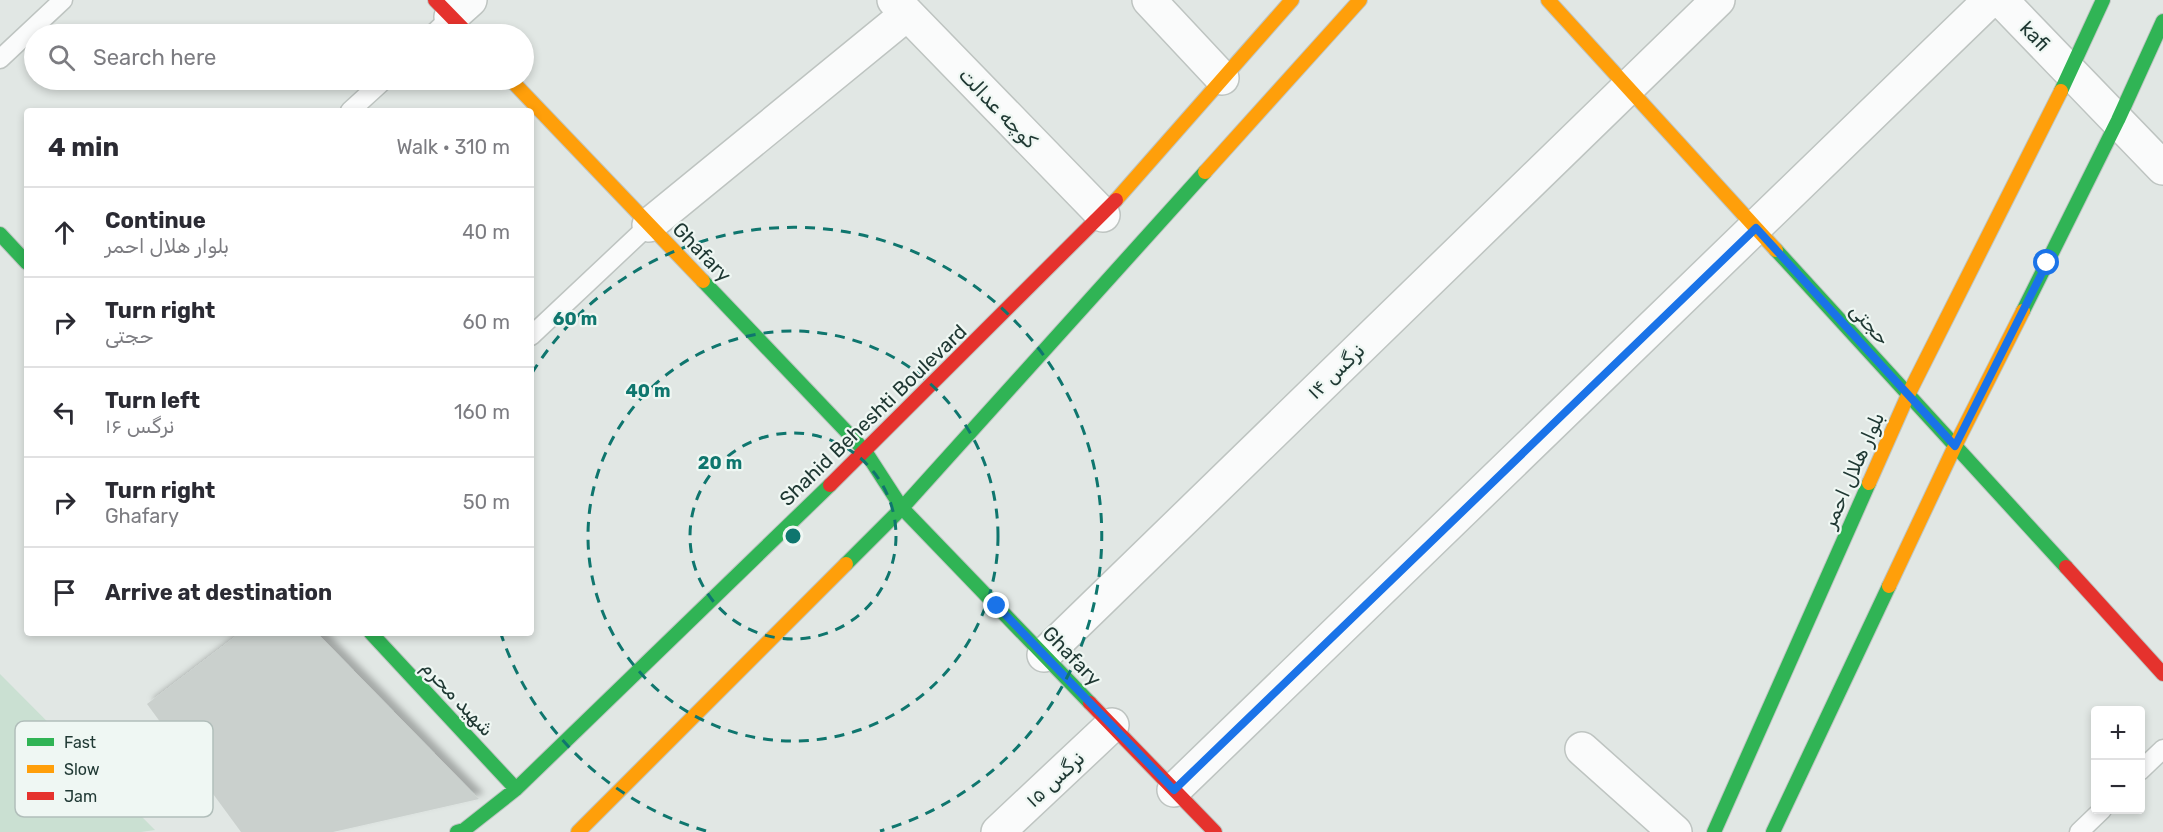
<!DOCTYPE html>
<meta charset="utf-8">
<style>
body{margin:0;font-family:Rubik,"Noto Sans Arabic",sans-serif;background:#f7f7f7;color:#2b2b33}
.controls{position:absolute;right:18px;bottom:18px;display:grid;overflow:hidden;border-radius:6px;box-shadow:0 3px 9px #0003}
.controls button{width:54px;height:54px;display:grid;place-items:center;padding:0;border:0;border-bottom:2px solid #e1e1e2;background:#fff;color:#2b2b33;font:30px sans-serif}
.stop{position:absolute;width:18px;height:18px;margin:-14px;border:4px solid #1a73e8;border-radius:50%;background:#fff}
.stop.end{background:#1a73e8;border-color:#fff;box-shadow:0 2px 6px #0008}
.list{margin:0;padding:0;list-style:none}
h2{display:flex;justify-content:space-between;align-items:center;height:78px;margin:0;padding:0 24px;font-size:26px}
h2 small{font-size:20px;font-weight:400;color:#7c7c81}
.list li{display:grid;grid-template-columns:39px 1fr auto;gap:18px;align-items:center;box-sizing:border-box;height:90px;padding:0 24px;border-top:2px solid #e1e1e2}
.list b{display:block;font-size:22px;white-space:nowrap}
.list p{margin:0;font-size:20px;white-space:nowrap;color:#7c7c81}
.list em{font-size:20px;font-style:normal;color:#7c7c81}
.icon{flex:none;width:33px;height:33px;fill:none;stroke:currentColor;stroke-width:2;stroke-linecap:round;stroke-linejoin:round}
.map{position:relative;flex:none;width:2163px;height:832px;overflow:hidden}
.search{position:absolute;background:#fff;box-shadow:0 3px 9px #0003;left:24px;top:24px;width:510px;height:66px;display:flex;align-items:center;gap:15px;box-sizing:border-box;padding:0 21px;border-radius:33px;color:#7c7c81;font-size:22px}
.panel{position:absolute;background:#fff;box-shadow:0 3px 9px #0003;left:24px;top:108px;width:510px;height:528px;border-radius:6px}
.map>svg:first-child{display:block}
</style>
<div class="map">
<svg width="2163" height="832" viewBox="0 0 2163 832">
<defs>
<filter id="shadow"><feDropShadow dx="5.5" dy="-5.5" stdDeviation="3" flood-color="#0004"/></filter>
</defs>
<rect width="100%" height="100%" fill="#e1e7e4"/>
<path fill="#cae0d2" d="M0,674L155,830L141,832H0Z"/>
<path fill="#cad0cd" filter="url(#shadow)" d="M240,633H317L479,799L333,832H241L147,704Z"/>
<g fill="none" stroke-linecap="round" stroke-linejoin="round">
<g stroke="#bec4c1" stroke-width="21">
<path id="lane" d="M433,34L451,17
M0,59L63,0
M350,111L384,80
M531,336L649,225
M2140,771L2163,749
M2079,832L2102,810"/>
</g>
<g stroke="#bec4c1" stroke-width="36">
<path id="street" d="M894,0L1103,215
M1149,0L1222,78
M2001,0L2163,168
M451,17L470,0
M649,225L907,14
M1044,655L1718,0
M1582,749L1675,832
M1174,790L1990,0
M998,832L1112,725"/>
</g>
<g stroke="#bec5c2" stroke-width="16">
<path id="fast" d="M2061,91L2103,0
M0,234L27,263
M1776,250L2066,567
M703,281L865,451L902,508L1090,703
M2023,311L2118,120L2163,21
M846,564L902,508L1205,172
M371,633L516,789
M457,832L464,830L516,789L830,485
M1714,832L1869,483
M1773,832L1889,586"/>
</g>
<g stroke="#bec5c2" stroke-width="16">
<path id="slow" d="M1548,0L1776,250
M511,80L703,281
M1205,172L1360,0
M1116,200L1292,0
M1869,483L1908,395L2061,91
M1889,586L1955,446L2023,311
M578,832L846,564"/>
</g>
<g stroke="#bec5c2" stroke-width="16">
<path id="jam" d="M435,0L468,34
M830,485L1116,200
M2066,567L2163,674
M1090,703L1215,832"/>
</g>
<use href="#lane" stroke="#fafbfb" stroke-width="18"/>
<use href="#street" stroke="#fafbfb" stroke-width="33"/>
<use href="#fast" stroke="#30b455" stroke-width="14"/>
<use href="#slow" stroke="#ff9f0a" stroke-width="14"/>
<use href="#jam" stroke="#e5322d" stroke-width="14"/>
</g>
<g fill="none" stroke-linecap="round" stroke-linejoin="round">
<path stroke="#1a73e8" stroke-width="8" d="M997,606L1174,790L1756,228L1955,446L2047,263"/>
</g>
<g fill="none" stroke="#0f766e" stroke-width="3" stroke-dasharray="10 8">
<circle cx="793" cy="536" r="103"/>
<circle cx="793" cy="536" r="205"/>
<path d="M706 831A308 308 0 0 1 501 634M532 373A308 308 0 1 1 880 831"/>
</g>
<g text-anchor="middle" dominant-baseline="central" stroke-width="4.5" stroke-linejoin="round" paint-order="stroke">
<g font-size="20" fill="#203934" stroke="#eff7f3">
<text transform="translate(2035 36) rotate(46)">kafi</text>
<text transform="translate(998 108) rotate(46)">کوچه عدالت</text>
<text transform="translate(702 252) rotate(46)">Ghafary</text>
<text transform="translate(1870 324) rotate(48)">حجتی</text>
<text transform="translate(1336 371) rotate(-44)">نرگس ۱۴</text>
<text transform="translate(873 415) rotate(-44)">Shahid Beheshti Boulevard</text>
<text transform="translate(1853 470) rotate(-66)">بلوار هلال احمر</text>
<text transform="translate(1072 656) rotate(46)">Ghafary</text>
<text transform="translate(458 698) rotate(47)">شهید محرم</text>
<text transform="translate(1055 779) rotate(-43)">نرگس ۱۵</text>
</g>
</g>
<rect x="15" y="721" width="198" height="96" rx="9" fill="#eff7f3" stroke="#b1beba" stroke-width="1.5"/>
<rect x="27" y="738" width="27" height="8" fill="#30b455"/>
<rect x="27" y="765" width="27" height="8" fill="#ff9f0a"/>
<rect x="27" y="792" width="27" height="8" fill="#e5322d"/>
<g font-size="16" fill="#203934">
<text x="64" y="748">Fast</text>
<text x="64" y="775">Slow</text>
<text x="64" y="802">Jam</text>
</g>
<circle cx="793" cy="536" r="9" fill="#0f766e" stroke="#eff7f3" stroke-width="3"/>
<g font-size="18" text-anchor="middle" font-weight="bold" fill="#0f766e" stroke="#eff7f3" stroke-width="4.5" stroke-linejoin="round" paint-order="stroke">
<text x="575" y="325">60 m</text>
<text x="648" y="397">40 m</text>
<text x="720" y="469">20 m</text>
</g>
</svg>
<div class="controls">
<button>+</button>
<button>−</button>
</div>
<div class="stop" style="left:2047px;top:263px"></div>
<div class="stop end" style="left:997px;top:606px"></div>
<div class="search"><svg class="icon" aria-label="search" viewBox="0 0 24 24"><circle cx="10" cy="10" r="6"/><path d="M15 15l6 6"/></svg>Search here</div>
<section class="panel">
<h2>4 min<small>Walk · 310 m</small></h2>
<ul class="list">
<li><svg class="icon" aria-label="ahead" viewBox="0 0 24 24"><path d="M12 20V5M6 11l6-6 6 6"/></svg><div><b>Continue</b><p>بلوار هلال احمر</p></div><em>40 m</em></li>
<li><svg class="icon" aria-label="right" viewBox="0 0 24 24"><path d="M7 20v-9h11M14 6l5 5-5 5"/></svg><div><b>Turn right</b><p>حجتی</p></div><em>60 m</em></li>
<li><svg class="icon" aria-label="left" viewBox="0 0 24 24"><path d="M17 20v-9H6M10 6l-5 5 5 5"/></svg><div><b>Turn left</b><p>نرگس ۱۶</p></div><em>160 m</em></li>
<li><svg class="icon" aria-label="right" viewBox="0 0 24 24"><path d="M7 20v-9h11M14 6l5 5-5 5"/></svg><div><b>Turn right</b><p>Ghafary</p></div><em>50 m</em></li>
<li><svg class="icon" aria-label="arrive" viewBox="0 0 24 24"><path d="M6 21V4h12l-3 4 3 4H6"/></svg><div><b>Arrive at destination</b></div></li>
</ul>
</section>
</div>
